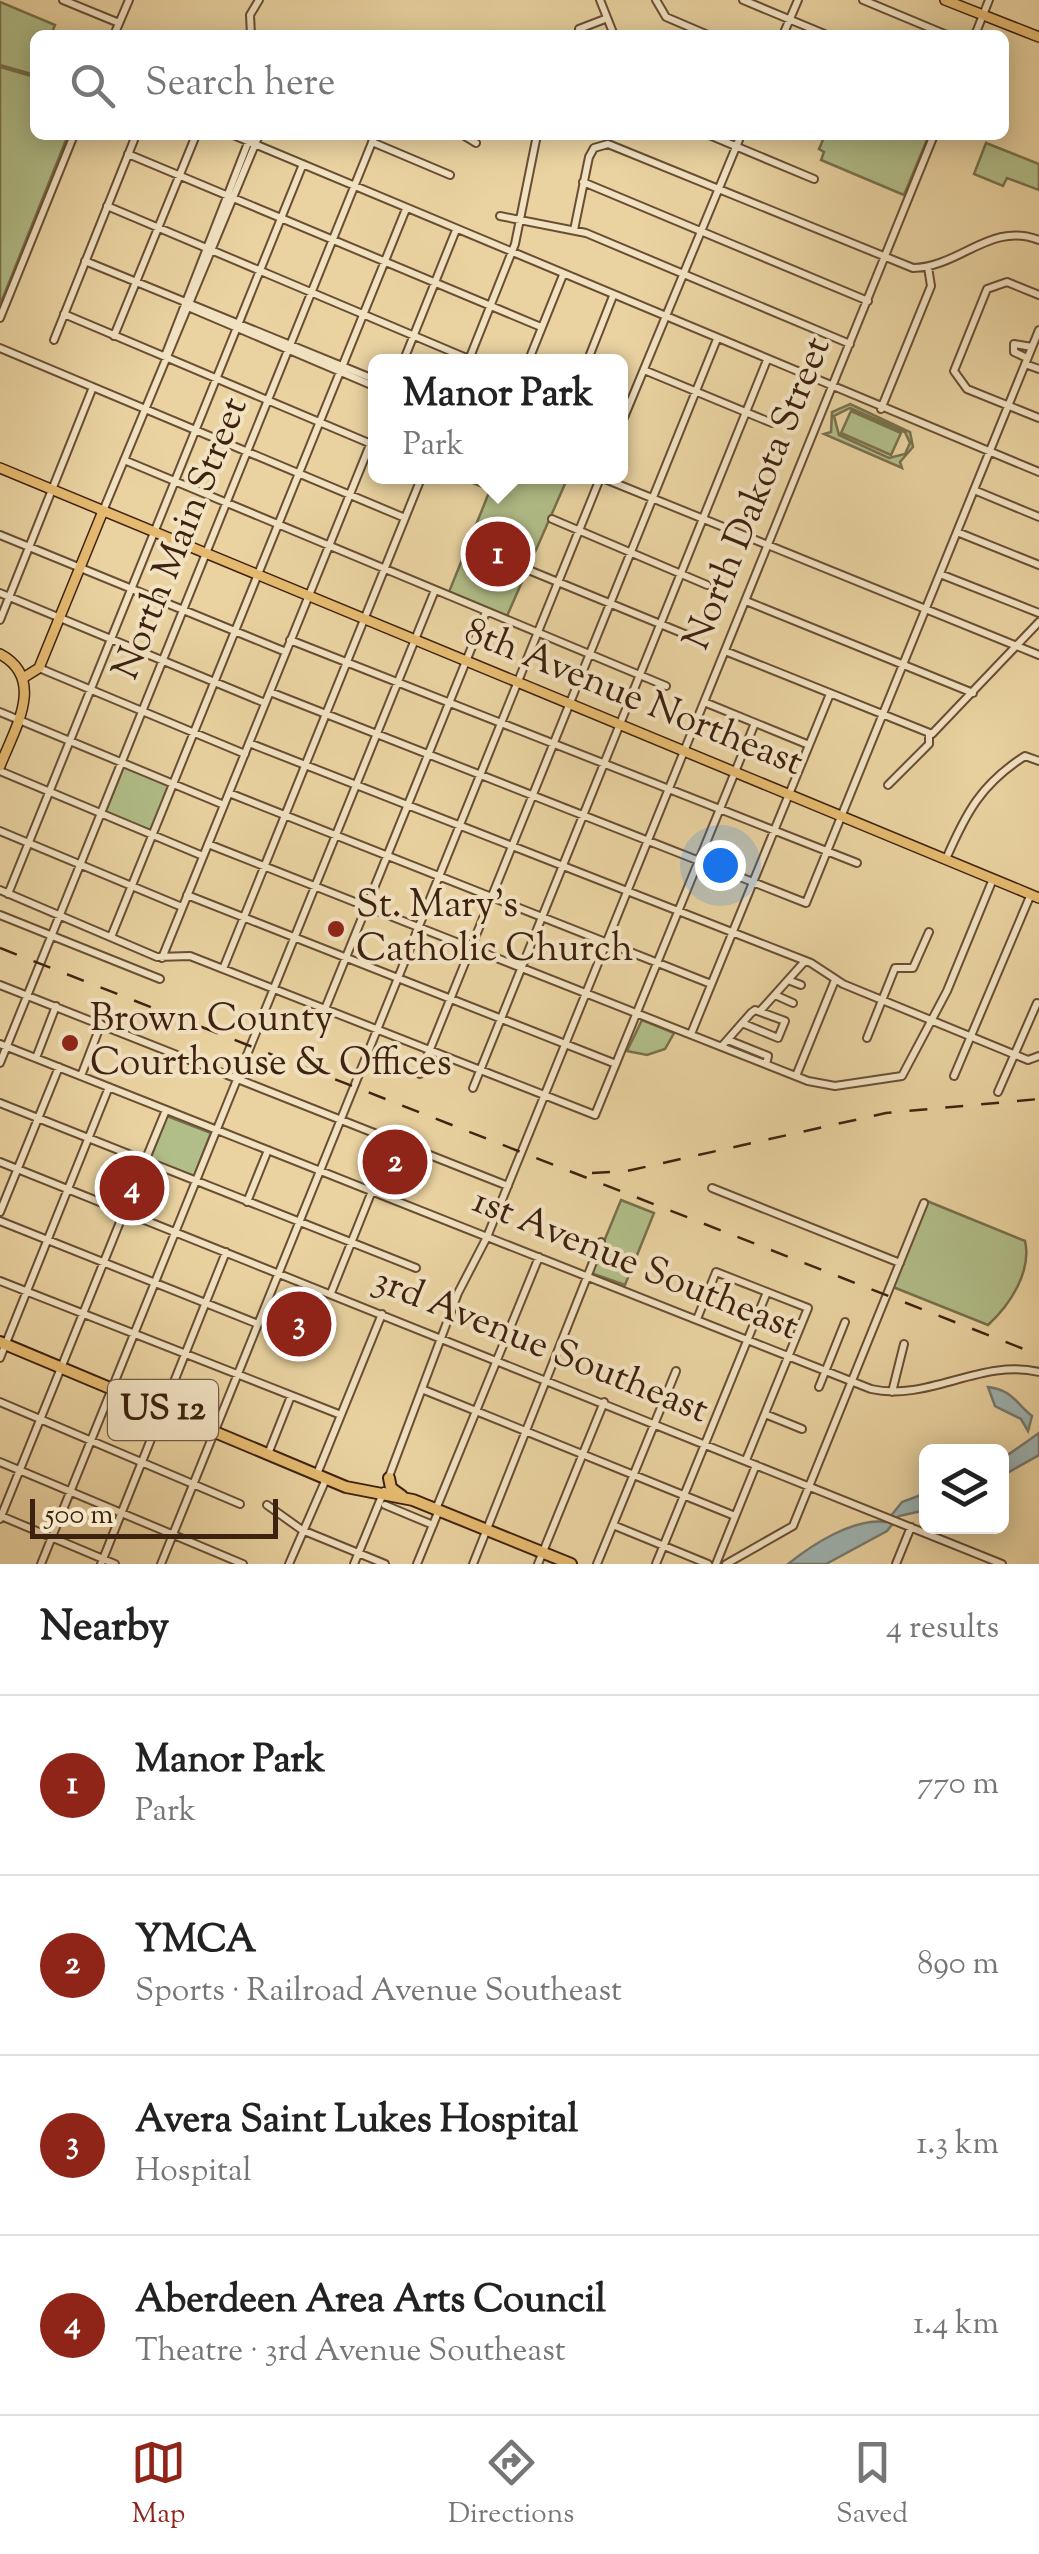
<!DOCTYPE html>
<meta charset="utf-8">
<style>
body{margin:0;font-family:"Sorts Mill Goudy",serif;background:#f6f6f6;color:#222}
.controls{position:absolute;right:30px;bottom:30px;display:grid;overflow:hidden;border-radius:15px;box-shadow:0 5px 25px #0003}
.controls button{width:90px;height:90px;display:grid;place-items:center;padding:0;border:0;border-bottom:2px solid #e0e0e0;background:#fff;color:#222;font:50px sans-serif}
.scale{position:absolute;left:30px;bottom:25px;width:248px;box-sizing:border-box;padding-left:10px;border:5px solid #3e2210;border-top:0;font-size:28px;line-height:35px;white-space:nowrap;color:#3e2210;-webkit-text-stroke:8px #f1e2c2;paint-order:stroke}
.you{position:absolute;left:720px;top:865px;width:35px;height:35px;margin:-25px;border:8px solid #fff;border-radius:50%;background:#1a73e8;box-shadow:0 0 0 15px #1a73e833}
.badge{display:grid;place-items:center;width:65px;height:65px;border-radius:50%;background:#8f2418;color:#fff;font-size:32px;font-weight:700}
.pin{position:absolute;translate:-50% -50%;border:5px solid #fff;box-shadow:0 2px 10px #0006}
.popup{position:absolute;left:368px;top:354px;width:260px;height:130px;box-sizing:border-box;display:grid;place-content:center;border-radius:15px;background:#fff;filter:drop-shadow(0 2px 8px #0005);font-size:32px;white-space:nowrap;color:#767676}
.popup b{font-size:38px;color:#222}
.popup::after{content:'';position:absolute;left:50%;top:100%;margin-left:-20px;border:20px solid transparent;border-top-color:#fff}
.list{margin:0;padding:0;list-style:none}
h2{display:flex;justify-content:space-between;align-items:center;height:130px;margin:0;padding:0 40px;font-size:42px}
h2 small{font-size:32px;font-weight:400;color:#767676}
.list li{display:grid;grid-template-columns:65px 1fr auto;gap:30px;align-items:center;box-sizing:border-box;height:180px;padding:0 40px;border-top:2px solid #e0e0e0}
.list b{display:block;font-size:38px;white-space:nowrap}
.list p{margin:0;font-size:32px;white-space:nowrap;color:#767676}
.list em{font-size:32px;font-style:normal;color:#767676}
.icon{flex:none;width:55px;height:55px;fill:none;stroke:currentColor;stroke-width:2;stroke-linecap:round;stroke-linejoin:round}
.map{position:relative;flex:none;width:1039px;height:1564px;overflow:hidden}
.search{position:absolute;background:#fff;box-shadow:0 5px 25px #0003;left:30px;right:30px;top:30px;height:110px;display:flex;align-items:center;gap:25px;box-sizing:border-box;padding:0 35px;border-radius:15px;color:#767676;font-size:38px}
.sheet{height:850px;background:#fff}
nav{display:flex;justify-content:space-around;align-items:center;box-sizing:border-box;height:140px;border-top:2px solid #e0e0e0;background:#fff;font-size:28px;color:#767676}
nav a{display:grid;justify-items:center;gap:5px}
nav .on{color:#8f2418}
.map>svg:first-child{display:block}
</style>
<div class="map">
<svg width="1039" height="1564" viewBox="0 0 1039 1564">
<rect width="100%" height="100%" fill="#ead3a1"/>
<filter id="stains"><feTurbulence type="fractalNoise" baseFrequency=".002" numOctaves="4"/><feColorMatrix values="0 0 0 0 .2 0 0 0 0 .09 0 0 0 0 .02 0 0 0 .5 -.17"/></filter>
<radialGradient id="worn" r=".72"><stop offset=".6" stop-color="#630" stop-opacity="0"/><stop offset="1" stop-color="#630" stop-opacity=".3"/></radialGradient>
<path fill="#b1be89" stroke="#78704c" stroke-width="2.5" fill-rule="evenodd" d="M0,2L55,25L51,35H35V75L0,65Z
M0,67L35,77V135H68L0,305Z
M825,135H929L904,195L821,160L824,152L819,149Z
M986,143L1039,164V190L1007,178L1003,186L974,174Z
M850,404L910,432L913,447L900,462L902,468L824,434L831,432L832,412ZM850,408L905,432L910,443L905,454L889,458L839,435L834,416Z
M851,411L901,433L891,455L841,433Z
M458,477H568L507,616L449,592L490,490Z
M124,766L171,785L151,832L105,813Z
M642,1020L674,1033L665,1049L647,1055L627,1051Z
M167,1116L211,1133L194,1176L150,1159Z
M621,1200L654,1213L625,1285L591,1273Z
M927,1201L1025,1241C1032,1271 1010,1305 988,1325L893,1287Z"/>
<path fill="#9eb4b2" stroke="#787a71" stroke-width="2.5" d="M988,1387C1012,1390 1015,1402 1032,1416L1028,1431L1021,1419L995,1406Z
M1039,1433V1455L1002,1476V1459Z
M926,1493V1510L899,1516L887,1531L826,1564H788C813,1544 853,1518 886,1522L902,1502Z"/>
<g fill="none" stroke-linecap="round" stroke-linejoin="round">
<g stroke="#694e34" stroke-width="10">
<path id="minor" d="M63,0L119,23
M600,0L614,35
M656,0L666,17L708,35
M743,0L827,35
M863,0L947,35
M579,29L605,19
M114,35L129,0
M251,35L250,15L259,0
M783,35L798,0
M975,35L989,0
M233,135L1039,472
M463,135L476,143
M709,135L814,179
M372,142L450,175
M128,154L541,327
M583,182L868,301
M107,206L469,359
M500,216L586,233L850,344
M574,230L589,157L594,148L608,144L913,268C960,267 991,221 1039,240
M85,261L376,380
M1039,295L1007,282L987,289L954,371L967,389L1039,418
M188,307L376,387
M64,314L376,446
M0,318L74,135
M114,336L196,135
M54,340L136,135
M0,348L405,518
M165,356L251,135
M1027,358L1014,352V344L1032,347
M403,362L456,230
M468,362L515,244L537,135
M528,362L563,275
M587,362L613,296
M1025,364L1039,369
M644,370L772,423
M881,409L931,286L928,267
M620,427L741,135
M124,460L666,686
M600,477L1039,655
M974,490L1039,517
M103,511L259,135
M552,519L707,585
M957,532L1039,565
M0,535L286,652
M531,571L687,635
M940,574L1039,613
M0,593L265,703
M746,601L973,693
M0,620L93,387
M290,640L857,863
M725,651L932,734L1039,622
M39,668L245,754
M270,692L806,903L1039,330
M704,702L809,745
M0,712L224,805
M249,743L811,963L843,984L1028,1060L1039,1056
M0,771L203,856
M888,785L929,744V734
M229,793L711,984
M0,831L182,907
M208,844L808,1081L835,1086L902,1076L947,991L993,879
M946,859C966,813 981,784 1025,756L1039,761
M0,890L157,957L190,956L595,1115L755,723
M8,894L303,164
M187,895L616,1064
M0,915L160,979
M111,937L406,209
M162,958L376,430
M223,969L422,476
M788,980L801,985
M0,985L508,1186
M775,995L793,1003
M325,1009L486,612
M761,1010L805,961
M691,1034L830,694
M867,1038L895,968H913L929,932
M728,1040L768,1056L766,1064
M0,1044L871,1389C928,1402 982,1358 1039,1372
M722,1046L751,1013L755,1010L785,1021L778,1038L742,1023
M36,1058L56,1006
M0,1063L375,135
M420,1074L717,339
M81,1076L101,1024
M796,1076L835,980
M954,1076L1031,894
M473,1088L767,360
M998,1092L1037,1003
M0,1103L416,1268
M145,1161L166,1110
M0,1162L1002,1564
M712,1188L900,1263
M247,1202L268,1150
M0,1212L59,1067
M0,1221L258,1324
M0,1281L341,1415
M331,1293L372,1191
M697,1319L716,1272L808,1308L746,1460
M0,1358L109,1087
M819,1387L845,1322
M424,1390L735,1516
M892,1392L904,1344
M0,1402L240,1504
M765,1414L802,1429
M268,1454L291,1396
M0,1462L243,1564
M317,1474L382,1314
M388,1479L458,1293L487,1237L934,135
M267,1505L302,1530L385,1564
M385,1505L433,1525
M436,1509L539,1257
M1,1516L115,1564
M0,1519L124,1212
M613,1525L708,1564
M41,1564L435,590
M101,1564L226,1252
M161,1564L601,476
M289,1564L326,1479
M354,1564L384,1491
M417,1564L439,1510
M473,1564L601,1242
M538,1564L604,1402
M597,1564L676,1371
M656,1564L767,1292
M716,1564L756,1465
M726,1564L793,1526L924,1203
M896,1564L911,1527"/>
</g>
<g stroke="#3e2210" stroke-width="12">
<path id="major" d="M945,0L1039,37
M0,468L1039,898
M0,654C47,679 14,730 0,766
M23,678L39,668L103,511"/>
</g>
<g stroke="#3e2210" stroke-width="14">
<path id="highway" d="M0,1342L346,1487L413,1500L571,1564
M389,1478L391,1488L402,1496"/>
</g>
<use href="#minor" stroke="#f1e2c2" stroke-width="6"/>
<use href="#major" stroke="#e5ba70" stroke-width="9"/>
<use href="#highway" stroke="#e5ba70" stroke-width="10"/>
<path stroke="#3e2210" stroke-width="2.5" stroke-dasharray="18 18" stroke-linecap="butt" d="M0,948L1039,1355
M592,1173L627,1171L886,1113L1039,1099"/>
</g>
<g fill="#8f2418" stroke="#f1e2c2" stroke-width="4">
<circle cx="336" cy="929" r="10"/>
<circle cx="70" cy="1043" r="10"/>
</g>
<g text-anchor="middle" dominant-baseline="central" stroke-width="8" stroke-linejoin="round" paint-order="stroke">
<rect fill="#f1e2c2" stroke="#745c45" stroke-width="2.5" x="108" y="1380" width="110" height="60" rx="8"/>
<g font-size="35" font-weight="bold" fill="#3e2210">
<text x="163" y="1410">US 12</text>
</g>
<g font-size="38" fill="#3e2210" stroke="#f1e2c2">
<text transform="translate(759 494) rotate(-68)">North Dakota Street</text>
<text transform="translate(182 539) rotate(-68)">North Main Street</text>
<text transform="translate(633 699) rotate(22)">8th Avenue Northeast</text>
<text transform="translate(635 1266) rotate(22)">1st Avenue Southeast</text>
<text transform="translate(540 1347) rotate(22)">3rd Avenue Southeast</text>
</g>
<g font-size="38" fill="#3e2210" stroke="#f1e2c2" text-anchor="start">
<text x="356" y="907">St. Mary's<tspan x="356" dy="44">Catholic Church</tspan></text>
<text x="90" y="1021">Brown County<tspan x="90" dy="44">Courthouse &amp; Offices</tspan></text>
</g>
</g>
<rect width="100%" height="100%" filter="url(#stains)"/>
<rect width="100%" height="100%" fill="url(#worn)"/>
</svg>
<div class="controls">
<button><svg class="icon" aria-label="layers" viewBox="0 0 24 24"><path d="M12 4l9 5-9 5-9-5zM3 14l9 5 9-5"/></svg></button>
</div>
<div class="scale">500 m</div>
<div class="you"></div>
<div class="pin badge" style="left:498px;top:554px">1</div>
<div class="popup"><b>Manor Park</b>Park</div>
<div class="pin badge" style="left:395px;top:1162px">2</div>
<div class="pin badge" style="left:299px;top:1324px">3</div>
<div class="pin badge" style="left:132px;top:1188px">4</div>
<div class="search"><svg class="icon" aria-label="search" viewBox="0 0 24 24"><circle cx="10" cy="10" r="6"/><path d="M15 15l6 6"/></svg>Search here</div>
</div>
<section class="sheet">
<h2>Nearby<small>4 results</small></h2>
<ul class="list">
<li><span class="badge">1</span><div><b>Manor Park</b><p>Park</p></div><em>770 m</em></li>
<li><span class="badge">2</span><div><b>YMCA</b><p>Sports · Railroad Avenue Southeast</p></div><em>890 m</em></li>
<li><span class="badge">3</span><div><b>Avera Saint Lukes Hospital</b><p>Hospital</p></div><em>1.3 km</em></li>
<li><span class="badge">4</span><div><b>Aberdeen Area Arts Council</b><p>Theatre · 3rd Avenue Southeast</p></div><em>1.4 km</em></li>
</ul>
</section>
<nav>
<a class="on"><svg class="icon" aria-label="map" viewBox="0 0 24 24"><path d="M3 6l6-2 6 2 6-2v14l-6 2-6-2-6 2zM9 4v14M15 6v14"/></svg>Map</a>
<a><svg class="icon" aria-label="directions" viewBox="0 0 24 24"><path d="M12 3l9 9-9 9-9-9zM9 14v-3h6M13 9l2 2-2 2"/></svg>Directions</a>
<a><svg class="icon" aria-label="saved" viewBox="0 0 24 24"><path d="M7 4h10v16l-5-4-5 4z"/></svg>Saved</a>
</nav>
